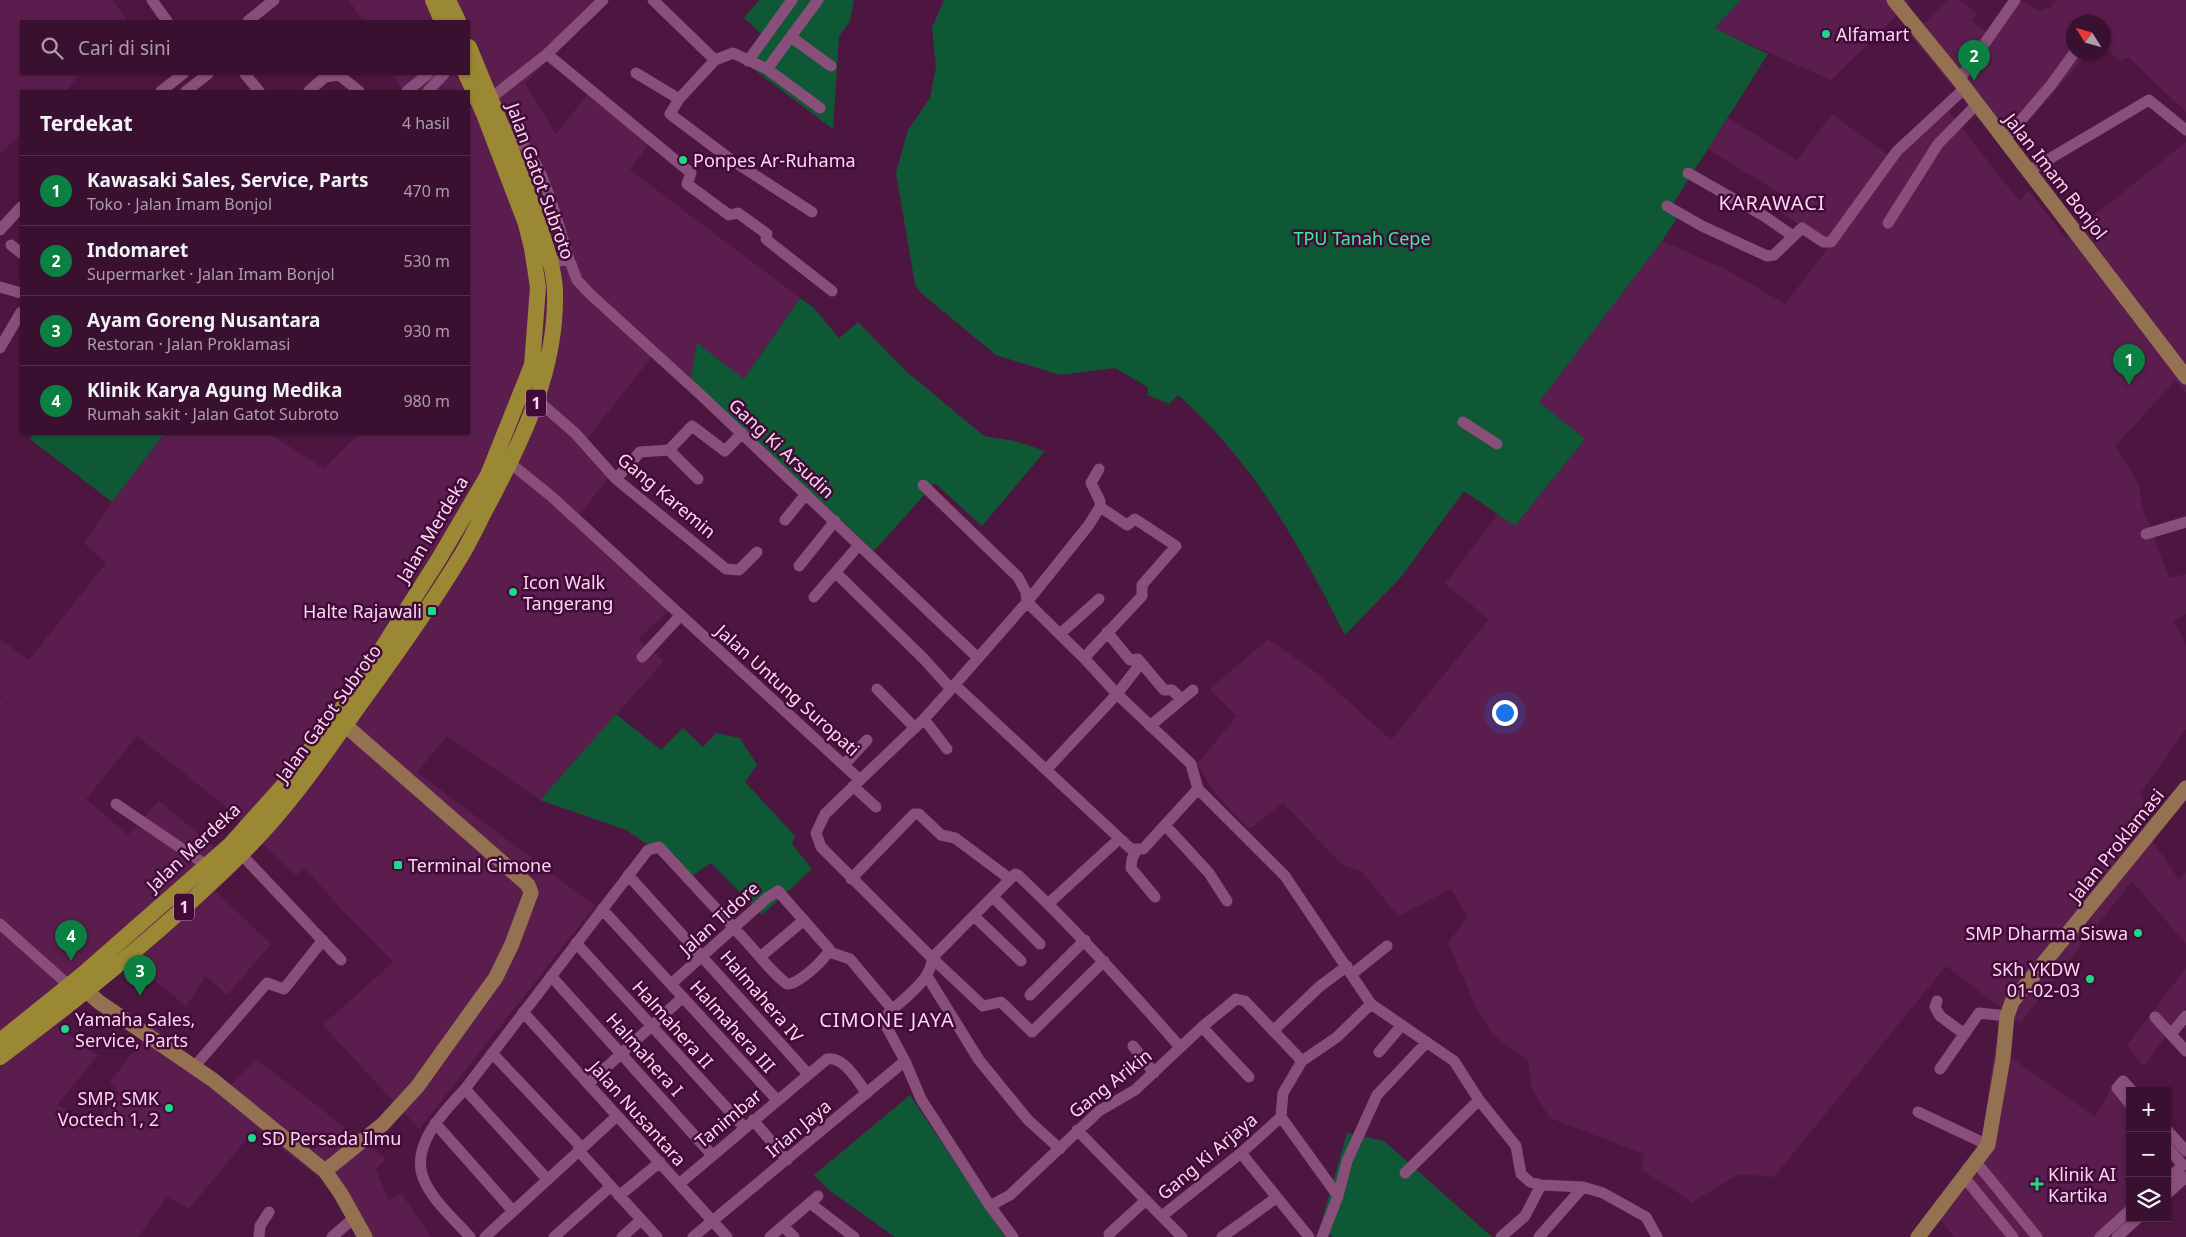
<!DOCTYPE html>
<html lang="id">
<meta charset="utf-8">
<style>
body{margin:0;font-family:"Noto Sans",sans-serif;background:#411939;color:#f1f3f6}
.controls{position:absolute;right:15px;bottom:15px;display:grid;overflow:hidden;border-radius:0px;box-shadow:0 1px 4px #0004}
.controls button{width:45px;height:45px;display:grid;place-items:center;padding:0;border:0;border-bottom:1px solid #54304d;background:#3a1031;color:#f1f3f6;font:25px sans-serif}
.compass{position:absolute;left:2066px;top:15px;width:45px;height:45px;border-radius:50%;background:#3a1031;box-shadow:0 1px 4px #0004;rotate:307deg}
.you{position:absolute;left:1504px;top:712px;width:18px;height:18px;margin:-12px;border:4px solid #fff;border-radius:50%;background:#1a73e8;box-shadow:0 0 0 8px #1a73e833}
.badge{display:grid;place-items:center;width:32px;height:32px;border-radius:50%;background:#0b8043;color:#fff;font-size:16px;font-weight:700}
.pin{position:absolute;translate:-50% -41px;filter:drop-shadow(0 1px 2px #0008)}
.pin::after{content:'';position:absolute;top:26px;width:18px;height:15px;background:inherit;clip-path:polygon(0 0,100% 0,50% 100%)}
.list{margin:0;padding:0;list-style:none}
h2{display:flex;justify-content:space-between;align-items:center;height:65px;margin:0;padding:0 20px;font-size:21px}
h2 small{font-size:16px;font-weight:400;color:#ab9dab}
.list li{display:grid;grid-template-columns:32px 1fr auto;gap:15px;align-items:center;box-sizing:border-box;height:70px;padding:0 20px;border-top:1px solid #54304d}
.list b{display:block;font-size:19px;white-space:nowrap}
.list p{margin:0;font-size:16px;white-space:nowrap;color:#ab9dab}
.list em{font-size:16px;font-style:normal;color:#ab9dab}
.icon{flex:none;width:28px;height:28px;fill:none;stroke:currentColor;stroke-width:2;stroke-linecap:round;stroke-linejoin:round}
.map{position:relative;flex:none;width:2186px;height:1237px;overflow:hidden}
.search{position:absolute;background:#3a1031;box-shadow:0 1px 4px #0004;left:20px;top:20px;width:450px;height:55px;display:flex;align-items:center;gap:12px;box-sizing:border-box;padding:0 18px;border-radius:0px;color:#ab9dab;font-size:19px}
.panel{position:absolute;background:#3a1031;box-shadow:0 1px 4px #0004;left:20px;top:90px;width:450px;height:345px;border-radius:0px}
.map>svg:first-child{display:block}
</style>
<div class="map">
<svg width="2186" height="1237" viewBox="0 0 2186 1237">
<rect width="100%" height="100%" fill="#4d1641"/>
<path fill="#5b1d4e" d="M0,0H112L128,21H21V74H80L66,91H21V134L0,154Z
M349,0H602L605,3L525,83L556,134L591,90L650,142L630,170L800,298L744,379L697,344L689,387L654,354L586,440L612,473L576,519L676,604L638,639L664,661L540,800L447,736L417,772L595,906L419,1129L323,1025L393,962L342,910L305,868L296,875L219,801L137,736L86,799L128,835L159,801L240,868L215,891L271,944L227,995L206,976L186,1006L132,962L57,1026L98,1055L58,1104L92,1128L119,1093L110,1082L153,1026L230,1086L256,1059L386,1159L376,1169L389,1201L401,1193L431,1237H363L336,1190L255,1129L189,1209L167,1197L138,1237H0V699L2,697L0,694V639L29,660L106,563L84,543L112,502L164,434H270L324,469L359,434H469V91H403L393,74H469V21H363Z
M1741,0H1908L1910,2L1831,80L1713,28Z
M1948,0H1960L1977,14L1971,20L1992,37L2020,0L2039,11L2051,7L2056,0H2186V112L2128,57L2120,61L2104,47V22H2074V52L2088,53L2004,150L1911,36Z
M1943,104L2019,201L2029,191L2066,238L2186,142V393L2175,381L2115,446L2139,485L2142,507L2169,578L2186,574V614L2173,620L2186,645V729L2140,794L2154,820L2145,830L2179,880L2186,872V944L2132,881L2020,1023L1946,966L1774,1177L1739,1174L1692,1202L1642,1170L1644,1154L1550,1118L1532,1089L1528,1061L1493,1035L1478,1011L1448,944L1467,916L1451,889L1398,916L1361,871L1342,865L1283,803L1249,829L1215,793L1197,764L1237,716L1210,689L1268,639L1317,673L1391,740L1489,619L1445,584L1498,514L1516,525L1585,439L1538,402L1662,241L1723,268L1785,304L1829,247L1776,208L1784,196L1708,149L1728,118L1797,160L1832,114L1888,155Z
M2186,968V1007L2144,1067L2127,1045Z
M1995,1046L2095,1117L2113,1085L2130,1109V1212L2103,1237H1954L1932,1209L1980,1153Z"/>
<path fill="#0e5835" d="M759,0H854L850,21L839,36L833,129L744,62L763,35L744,18Z
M944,0H1741L1714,28L1768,54L1673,204L1683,209L1662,241L1539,402L1585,439L1515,526L1464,491L1401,577L1345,635C1299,545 1255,463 1178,395L1169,404L1148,395V387L1115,368L1060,375L996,355L921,293L915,284L896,173L908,130L930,98L936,67L932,28Z
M800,298L814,308L839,338L858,322L907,372L984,436L1015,441L1045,451L982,526L935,483L874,551L764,448L689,387L697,343L744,379Z
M33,434H164L112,502L30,439Z
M616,714L661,750L683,728L703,747L716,733L740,738L757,765L745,782L795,836L792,844L812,869L762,915L711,863L693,875L626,830L540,800Z
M910,1095L1005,1237H895L830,1191L814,1175Z
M1347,1133L1384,1141L1492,1237H1333L1320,1227Z"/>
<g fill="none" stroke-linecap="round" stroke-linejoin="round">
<path stroke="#8a4e7b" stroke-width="11" d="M152,0L167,21
M653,0L715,60L733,53L767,69L818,0
M248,21L274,0
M791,37L831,66
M547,54L691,173L687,184L729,215L738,213L767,234L766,239L772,244L832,291
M715,60L679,99L670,114L730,159L812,212
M748,61L792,0
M767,69L820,108
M636,73L679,99
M245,74L259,91
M1959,80L2015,0
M161,91L183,74
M186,91L208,74
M309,91L325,77L339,75L359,91
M407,91L428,74
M428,91L444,74
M489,96L496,94L547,54L603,0
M501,125C542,147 555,217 569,259L551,263
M2004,140L2051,85L2075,52
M2029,171L2149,100L2186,130
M1688,173L1764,216L1793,236
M1667,206L1702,226L1767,256L1774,255L1802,228L1823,242H1831L1897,151L1965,88
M1888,223L1938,144L1977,104
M0,230L21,207
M11,245L21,253
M569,259L577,280L589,293L702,396L978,658
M0,287L21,293
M0,348L21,312
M537,400L575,433L616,479L726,569L739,570L757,552
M1463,422L1497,444
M669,450L698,479
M510,463L551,496L860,780L825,814L816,833L821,847L932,958C932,982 899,1001 884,1018L885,1024L905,1061L921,1099L990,1206L1013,1237
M616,479L640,452L669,450L692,426L725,451L742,433
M923,485L1018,577L1026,592L1027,602
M785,520L806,494
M2146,534L2186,522
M799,566L835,521
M836,573L924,659L951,689
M814,597L859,545
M1027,602L1084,658L1117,694L1191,764L1198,789L1285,876L1371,1004L1454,1061L1479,1100L1516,1146L1521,1174L1530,1182L1541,1185L1583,1187L1603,1193L1646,1217L1657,1237
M1107,632L1130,660L1138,659L1164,690H1172L1181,699
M1060,634L1099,599
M642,657L680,616
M1084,658L1142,596V585L1176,546L1135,519L1127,525L1100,507
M955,685L1131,849H1143L1198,789
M877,689L915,728
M924,719L947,749
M1150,726L1193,690
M845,764L867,740
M1046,770L1117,694L1141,663
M860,780L924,719L951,689L1027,602L1088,526L1100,507V501L1091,483L1099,469
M853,786L876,807
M116,804L206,865
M1165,825L1209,873L1227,901
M1137,849L1132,859L1131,868L1155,897
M241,854L341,960
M628,875L808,1074
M851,879L914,814H919L941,835L955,838L1010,879
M994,898L1040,944
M1048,904C1094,950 1137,998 1180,1047
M602,909L777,1100
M974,916L1021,961
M0,924L73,989
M576,943L744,1127
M829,952L850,959L892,1009
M760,957L804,920
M1104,961L1032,1032L1001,1002L983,1006L932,958L1015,874L1018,875L1048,904L1119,839
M1352,974L1387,946
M551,976L712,1155
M927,976L979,1060L1028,1120L1060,1149
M1030,995L1085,940
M1937,1001L1935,1007L1940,1016L1963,1033
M523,1012L727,1237
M2155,1017L2186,1051
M1202,1027L1249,1077
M1273,1031L1319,987L1347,966
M2171,1034L2186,1016
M1133,1046L1154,1073
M1379,1052L1402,1025
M492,1053L582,1148
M194,1067L267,983L284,989L323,940
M1940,1069L1979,1013L2007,1016
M588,1084L682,998
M465,1089L547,1179
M2130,1104L2117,1088L2123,1081L2132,1091
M1918,1112L1988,1145
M1281,1117L1283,1093L1302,1061L1337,1037L1371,1004
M753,1120L787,1160
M435,1123L513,1211
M1077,1130L1182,1237
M2167,1130L2186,1151
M2167,1147L2182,1164
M578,1150L657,1237
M1241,1153L1309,1237
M1976,1162L2037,1237
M1405,1173L1479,1100
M1964,1177L2013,1237
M2167,1180L2181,1167
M679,1184L827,1059C844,1056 857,1081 867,1093
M2167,1194L2186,1177
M619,1196L660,1162
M1338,1196L1347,1161L1377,1095L1427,1042
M810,1203L854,1237
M990,1206L1010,1195L1099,1111L1135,1090L1202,1027L1236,999L1245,1001L1302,1061
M1162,1216L1241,1153L1281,1117L1338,1196L1322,1237
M783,1226L794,1237
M1109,1234L1146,1200
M259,1237L260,1226L269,1212
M332,1237L354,1218
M470,1237C455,1220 433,1201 424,1180C409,1146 444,1112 465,1089L648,850L659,847C688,878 716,909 745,940C758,954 771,972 787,984C796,986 828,958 829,949L778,891L767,898L671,984
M485,1237L617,1116
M554,1237L610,1187
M622,1237L641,1220
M693,1237L905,1061
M770,1237L818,1196
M1222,1237L1276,1198
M1501,1237L1525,1216L1541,1185
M1539,1237L1583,1187
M2100,1237L2130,1210
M2117,1237L2138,1218"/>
<path stroke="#947151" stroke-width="15" d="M1894,0L1959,80L2186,377
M77,983L99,1002L213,1080L325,1171L341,1194L365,1237
M325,1171L383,1124L417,1087L496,977L512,944L531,893L528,885L337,718
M1918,1237L1988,1145L2003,1058L2007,1016L2012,1002L2186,788"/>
<path stroke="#9a8835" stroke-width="16" d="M433,0L442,21
M448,0L458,21
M0,1041L82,975L230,845L282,787L355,691L440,557L488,475L532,365L538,287L532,248L526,224L484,114L466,74
M0,1057C85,994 166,928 241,854C287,810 323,756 360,704C395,656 430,607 461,556C472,538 480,519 490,501C525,435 557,367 555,291C554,268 546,247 539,225C519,164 493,106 469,47"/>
</g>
<g fill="#1fd887" stroke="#410a37" stroke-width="2">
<circle cx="1826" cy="34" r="5"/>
<circle cx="683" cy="160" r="5"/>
<circle cx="513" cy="592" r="5"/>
<rect x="427" y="606" width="10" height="10" rx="2.5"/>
<rect x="393" y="860" width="10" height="10" rx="2.5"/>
<circle cx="2138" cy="933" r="5"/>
<circle cx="2090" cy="979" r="5"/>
<circle cx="65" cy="1029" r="5"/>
<circle cx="169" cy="1108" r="5"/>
<circle cx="252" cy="1138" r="5"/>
<path d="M2034.5 1176.5h5v5h5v5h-5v5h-5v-5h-5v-5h5z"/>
</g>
<g text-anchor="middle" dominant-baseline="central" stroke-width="5" stroke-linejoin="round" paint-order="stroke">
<g fill="#410a37" stroke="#c29ab8" stroke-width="1">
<rect x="526" y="389.5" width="20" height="27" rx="4"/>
<rect x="174" y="893.5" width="20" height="27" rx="4"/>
</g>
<g font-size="16" font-weight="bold" fill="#fad7ef">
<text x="536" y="403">1</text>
<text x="184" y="907">1</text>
</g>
<g font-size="18" fill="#fad7ef" stroke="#410a37" text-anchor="start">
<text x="1836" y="34">Alfamart</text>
<text x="693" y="160">Ponpes Ar-Ruhama</text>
<text x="523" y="582">Icon Walk<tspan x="523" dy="21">Tangerang</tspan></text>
<text x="422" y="611" text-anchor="end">Halte Rajawali</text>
<text x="408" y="865">Terminal Cimone</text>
<text x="2128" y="933" text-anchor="end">SMP Dharma Siswa</text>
<text x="2080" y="969" text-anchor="end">SKh YKDW<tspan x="2080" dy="21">01-02-03</tspan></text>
<text x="75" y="1019">Yamaha Sales,<tspan x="75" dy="21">Service, Parts</tspan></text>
<text x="159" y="1098" text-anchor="end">SMP, SMK<tspan x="159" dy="21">Voctech 1, 2</tspan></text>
<text x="262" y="1138">SD Persada Ilmu</text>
<text x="2048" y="1174">Klinik AI<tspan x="2048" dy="21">Kartika</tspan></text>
</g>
<g font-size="18" fill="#fad7ef" stroke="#410a37">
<text transform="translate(2056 176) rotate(52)">Jalan Imam Bonjol</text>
<text transform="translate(541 181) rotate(70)">Jalan Gatot Subroto</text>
<text transform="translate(782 448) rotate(43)">Gang Ki Arsudin</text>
<text transform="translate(667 495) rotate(40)">Gang Karemin</text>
<text transform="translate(432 529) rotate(-59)">Jalan Merdeka</text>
<text transform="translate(788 690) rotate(42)">Jalan Untung Suropati</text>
<text transform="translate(328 713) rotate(-54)">Jalan Gatot Subroto</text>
<text transform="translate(2116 845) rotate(-51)">Jalan Proklamasi</text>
<text transform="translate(193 847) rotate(-43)">Jalan Merdeka</text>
<text transform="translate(719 918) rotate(-42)">Jalan Tidore</text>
<text transform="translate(762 996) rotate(49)">Halmahera IV</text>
<text transform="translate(673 1024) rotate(48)">Halmahera II</text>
<text transform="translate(733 1026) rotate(48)">Halmahera III</text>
<text transform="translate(645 1054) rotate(48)">Halmahera I</text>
<text transform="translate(1110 1083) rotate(-38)">Gang Arikin</text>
<text transform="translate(638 1113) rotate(48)">Jalan Nusantara</text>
<text transform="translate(728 1118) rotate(-40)">Tanimbar</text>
<text transform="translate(798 1128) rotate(-40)">Irian Jaya</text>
<text transform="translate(1207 1156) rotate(-40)">Gang Ki Arjaya</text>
</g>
<g font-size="18" fill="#38ef99" stroke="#410a37">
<text x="1362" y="238">TPU Tanah Cepe</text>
</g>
<g font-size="20" letter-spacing="1" fill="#fad7ef" stroke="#410a37">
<text x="1772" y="202">KARAWACI</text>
<text x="887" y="1019">CIMONE JAYA</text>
</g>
</g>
</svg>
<div class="controls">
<button>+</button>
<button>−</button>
<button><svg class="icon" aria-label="layers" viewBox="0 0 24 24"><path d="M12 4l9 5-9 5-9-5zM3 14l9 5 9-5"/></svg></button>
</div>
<svg class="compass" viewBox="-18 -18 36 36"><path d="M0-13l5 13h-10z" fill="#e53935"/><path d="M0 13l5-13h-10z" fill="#ab9dab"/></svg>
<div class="you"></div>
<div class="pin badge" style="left:2129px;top:385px">1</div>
<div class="pin badge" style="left:1974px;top:81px">2</div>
<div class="pin badge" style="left:140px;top:996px">3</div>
<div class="pin badge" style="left:71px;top:961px">4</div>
<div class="search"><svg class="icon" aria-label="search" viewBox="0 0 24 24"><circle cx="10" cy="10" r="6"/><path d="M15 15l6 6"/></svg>Cari di sini</div>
<section class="panel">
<h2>Terdekat<small>4 hasil</small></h2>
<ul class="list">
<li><span class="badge">1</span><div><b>Kawasaki Sales, Service, Parts</b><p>Toko · Jalan Imam Bonjol</p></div><em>470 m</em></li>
<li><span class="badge">2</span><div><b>Indomaret</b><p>Supermarket · Jalan Imam Bonjol</p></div><em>530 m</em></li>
<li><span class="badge">3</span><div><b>Ayam Goreng Nusantara</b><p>Restoran · Jalan Proklamasi</p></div><em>930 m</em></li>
<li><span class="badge">4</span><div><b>Klinik Karya Agung Medika</b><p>Rumah sakit · Jalan Gatot Subroto</p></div><em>980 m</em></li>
</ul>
</section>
</div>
